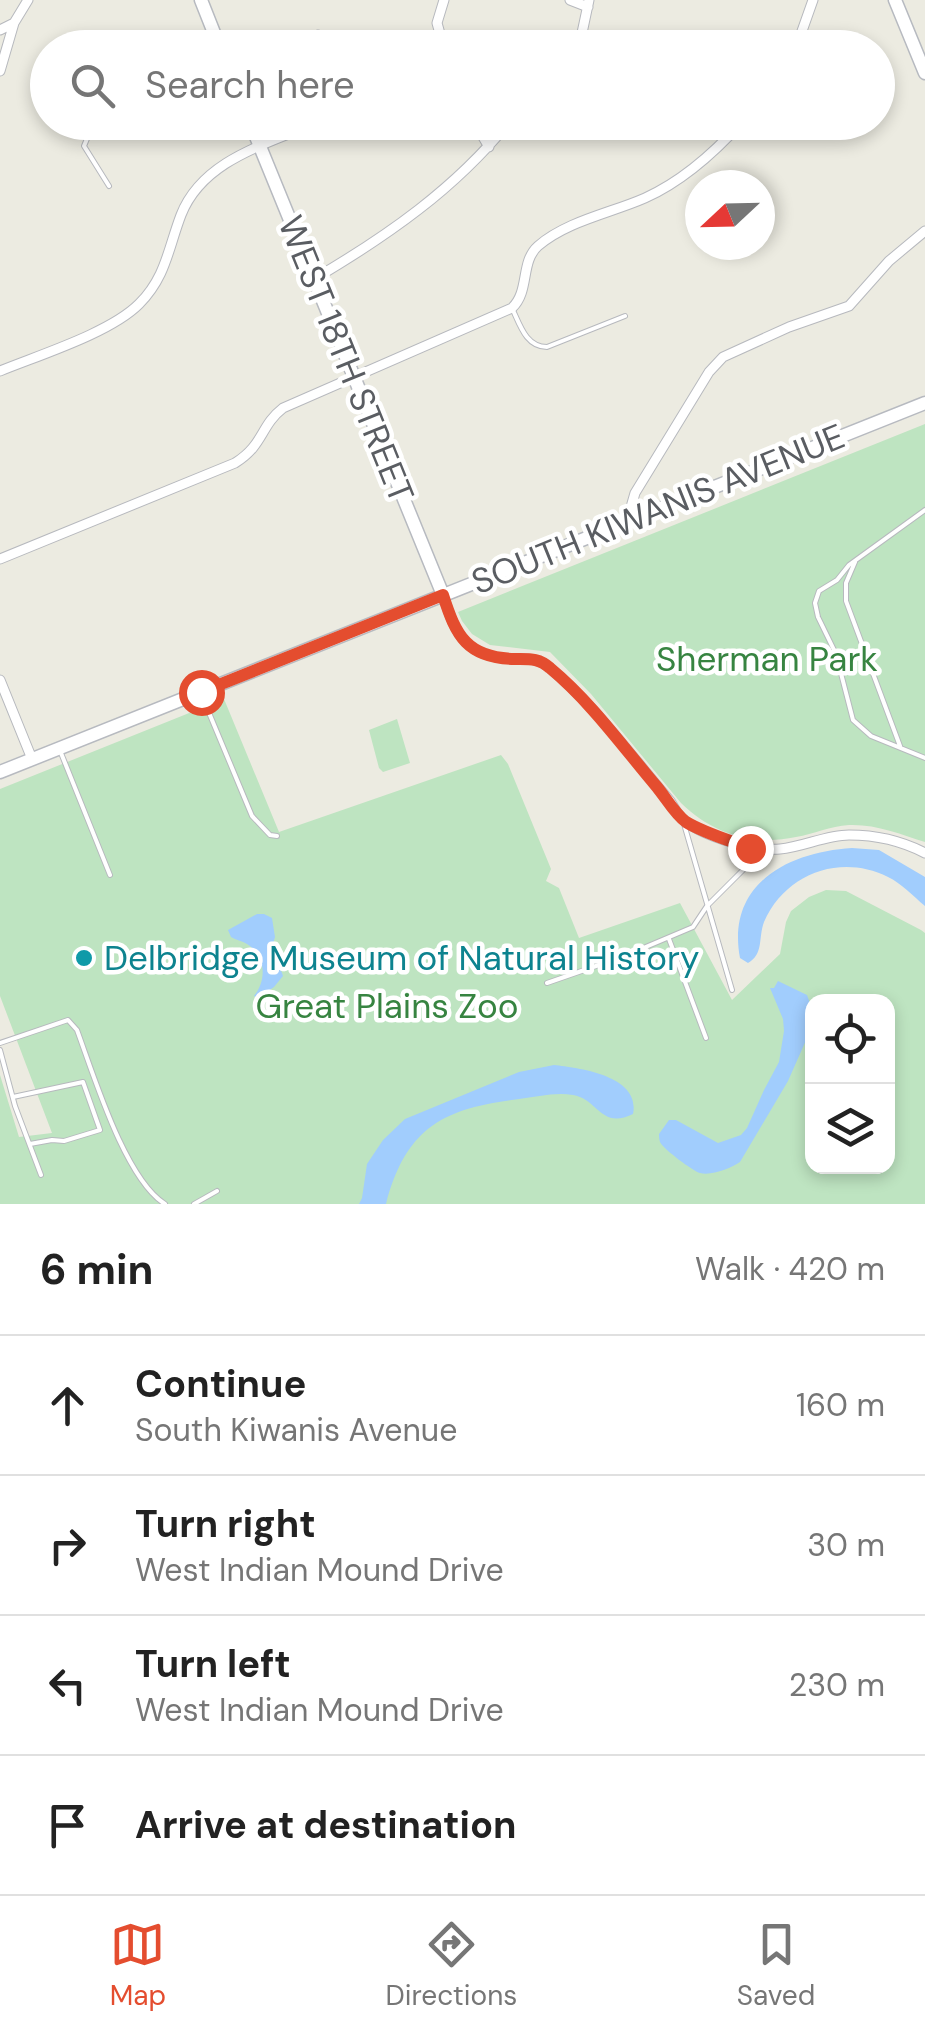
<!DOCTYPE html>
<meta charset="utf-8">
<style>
body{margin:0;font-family:"DM Sans",sans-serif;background:#f2f2f2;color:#222}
.controls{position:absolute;right:30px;bottom:30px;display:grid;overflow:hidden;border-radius:20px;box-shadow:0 5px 15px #0003}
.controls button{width:90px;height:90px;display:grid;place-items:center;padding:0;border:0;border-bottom:2px solid #e0e0e0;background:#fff;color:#222;font:50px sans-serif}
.compass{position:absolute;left:685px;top:170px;width:90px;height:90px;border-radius:50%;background:#fff;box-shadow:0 5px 15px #0003;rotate:248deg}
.stop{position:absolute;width:30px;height:30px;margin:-22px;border:8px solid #e44d2f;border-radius:50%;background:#fff}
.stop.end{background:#e44d2f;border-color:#fff;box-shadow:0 2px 10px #0008}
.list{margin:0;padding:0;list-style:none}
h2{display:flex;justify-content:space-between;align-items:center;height:130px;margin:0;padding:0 40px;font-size:42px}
h2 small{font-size:32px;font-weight:400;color:#767676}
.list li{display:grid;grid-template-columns:65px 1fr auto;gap:30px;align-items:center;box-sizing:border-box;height:140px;padding:0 40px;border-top:2px solid #e0e0e0}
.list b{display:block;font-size:38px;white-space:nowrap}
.list p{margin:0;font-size:32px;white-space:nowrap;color:#767676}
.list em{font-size:32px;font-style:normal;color:#767676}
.icon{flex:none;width:55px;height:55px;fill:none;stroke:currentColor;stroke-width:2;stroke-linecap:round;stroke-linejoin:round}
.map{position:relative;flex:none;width:925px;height:1204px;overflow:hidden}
.search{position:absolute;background:#fff;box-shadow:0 5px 15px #0003;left:30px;right:30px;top:30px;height:110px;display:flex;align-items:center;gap:25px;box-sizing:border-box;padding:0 35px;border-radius:55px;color:#767676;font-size:38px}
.sheet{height:690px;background:#fff}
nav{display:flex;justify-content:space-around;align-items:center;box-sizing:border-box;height:140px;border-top:2px solid #e0e0e0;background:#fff;font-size:28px;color:#767676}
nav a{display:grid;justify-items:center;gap:5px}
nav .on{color:#e44d2f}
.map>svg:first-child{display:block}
</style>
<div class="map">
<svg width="925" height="1204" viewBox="0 0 925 1204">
<rect width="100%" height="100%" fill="#ecebe1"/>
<path fill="#bee4c1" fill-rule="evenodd" d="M925,424V842C900,834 876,824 849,825C830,826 814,834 796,837C752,846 713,834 681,803L591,694L550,652L490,645L472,634L462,621L458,612Z
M224,699L279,832L501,755L508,764L551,869L546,881L559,888L579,938L680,903L732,1000L780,954L786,922L791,911L809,897L826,890L846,891L921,930L925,933V1204H0V1075L19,1137L52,1133L0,996V789ZM812,1002H888V1166H812Z
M397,719L410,763L383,772L379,768L369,730Z"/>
<path fill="#a1cdfd" d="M852,848L879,850L925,877V906C913,896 901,883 888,877C840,853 785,874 764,922C758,938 764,954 748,963L740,958C726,884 788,852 852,848Z
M257,914H264L272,918L275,937L270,953C273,962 281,967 283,976L274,987L258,998L254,996C267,980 266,956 247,944C242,941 236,940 231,937L228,930Z
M778,981L807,995L812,1009V1021L807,1038L788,1081L740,1162C731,1168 712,1176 700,1173C693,1171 663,1149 660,1142C659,1139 659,1136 659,1134L669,1120H676L718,1143L741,1135L747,1128L764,1090L779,1062L784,1031L783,1019L770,988H774Z
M554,1065C580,1068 641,1076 633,1114C601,1130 598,1099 573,1095C555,1092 536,1097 519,1099C444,1108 406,1127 386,1204H359L362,1198L367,1164L383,1140L405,1119L519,1072Z"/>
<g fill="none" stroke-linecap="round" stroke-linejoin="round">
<g stroke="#b7b9be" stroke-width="6">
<path id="lane" d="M181,48L210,35
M94,122L84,146L109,186
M512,308C520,325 526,347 547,347L625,316
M925,510L849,565L837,580L819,591L815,603L818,617L836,654L853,720L871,736L925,758
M855,562L846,583V601L900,746
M202,696L252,816L270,835L277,836
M61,753L110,875
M684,824L732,990
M669,939L706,1038
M547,983L622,957L693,927L707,906L761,852
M0,1043L68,1020L77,1030C94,1076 125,1179 165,1204
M0,1050L15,1106L41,1175
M13,1097L83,1082L100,1130L64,1141L52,1140L30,1144
M194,1204L217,1191"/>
</g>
<g stroke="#b7b9be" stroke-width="11">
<path id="street" d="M444,0L437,23L444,48
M570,0L588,7
M0,30L14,23
M318,35L320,48
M570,48L582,33L589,0
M796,48L813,0
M0,71L14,23L28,0
M474,122L489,147
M314,279C387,236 455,189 509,122
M0,371C39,355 110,333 139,304C166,277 168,249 181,215C203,159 268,144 318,122
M627,521L635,493L709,372L723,357L789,327L849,306L889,261L925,231
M0,559L235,463C264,445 260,426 283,408L512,308C530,291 520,262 538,246C567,221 611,213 645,198C683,181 714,153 742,122
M443,595C456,637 468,659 516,659C531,659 540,659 551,669C596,707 632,757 670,801C674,807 678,816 684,820C704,837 754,851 780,849C803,847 826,835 849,835C875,835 902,841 925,853
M0,680L32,759"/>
</g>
<g stroke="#b7bac0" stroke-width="15">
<path id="secondary" d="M201,0L220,48
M895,0L925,73
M250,122L443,595
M0,772L925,403"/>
</g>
<use href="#lane" stroke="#fff" stroke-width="4"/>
<use href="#street" stroke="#fff" stroke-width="9"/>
<use href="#secondary" stroke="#fff" stroke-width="12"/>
</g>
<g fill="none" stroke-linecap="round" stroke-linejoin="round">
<path stroke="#e44d2f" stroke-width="12" d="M201,692L443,595C456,636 467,658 515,659C530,659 539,658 550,668C591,702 623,747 657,787C666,798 675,814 686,822C706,834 729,840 750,848"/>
</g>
<circle fill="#0f9aa8" stroke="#fff" stroke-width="4" cx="84" cy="958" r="10"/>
<g text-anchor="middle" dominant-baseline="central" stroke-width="9" stroke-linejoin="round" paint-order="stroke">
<g font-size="35" fill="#5a5d62" stroke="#fff">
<text transform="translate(346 359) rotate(68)">WEST 18TH STREET</text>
<text transform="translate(658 509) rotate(-22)">SOUTH KIWANIS AVENUE</text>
</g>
<g font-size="35" fill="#378441" stroke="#fff">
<text x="767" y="659">Sherman Park</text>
<text x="387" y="1006">Great Plains Zoo</text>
</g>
<g font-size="35" fill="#0d838f" stroke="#fff" text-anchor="start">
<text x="104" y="958">Delbridge Museum of Natural History</text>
</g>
</g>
</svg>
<div class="controls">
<button><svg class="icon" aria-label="locate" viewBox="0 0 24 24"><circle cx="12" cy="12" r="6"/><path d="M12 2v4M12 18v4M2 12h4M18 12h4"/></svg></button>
<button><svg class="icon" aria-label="layers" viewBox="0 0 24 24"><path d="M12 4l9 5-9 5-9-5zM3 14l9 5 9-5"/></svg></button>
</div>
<svg class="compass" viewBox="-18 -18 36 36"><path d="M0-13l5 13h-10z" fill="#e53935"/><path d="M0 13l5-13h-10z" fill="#767676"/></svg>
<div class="stop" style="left:201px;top:692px"></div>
<div class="stop end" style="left:750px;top:848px"></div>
<div class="search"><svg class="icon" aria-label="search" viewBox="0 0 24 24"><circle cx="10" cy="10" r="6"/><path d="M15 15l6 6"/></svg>Search here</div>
</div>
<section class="sheet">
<h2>6 min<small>Walk · 420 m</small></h2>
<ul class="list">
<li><svg class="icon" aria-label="ahead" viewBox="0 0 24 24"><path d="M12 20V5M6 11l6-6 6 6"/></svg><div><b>Continue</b><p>South Kiwanis Avenue</p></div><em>160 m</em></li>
<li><svg class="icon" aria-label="right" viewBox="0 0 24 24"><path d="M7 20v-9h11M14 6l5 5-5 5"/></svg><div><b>Turn right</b><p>West Indian Mound Drive</p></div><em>30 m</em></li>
<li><svg class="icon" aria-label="left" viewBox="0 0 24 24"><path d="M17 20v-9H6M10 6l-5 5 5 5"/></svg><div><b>Turn left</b><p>West Indian Mound Drive</p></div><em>230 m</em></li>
<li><svg class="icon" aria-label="arrive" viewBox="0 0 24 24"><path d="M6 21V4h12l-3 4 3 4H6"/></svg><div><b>Arrive at destination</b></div></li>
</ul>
</section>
<nav>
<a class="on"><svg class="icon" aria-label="map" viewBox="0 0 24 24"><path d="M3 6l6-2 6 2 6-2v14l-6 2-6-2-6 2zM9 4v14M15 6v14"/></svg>Map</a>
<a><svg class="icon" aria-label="directions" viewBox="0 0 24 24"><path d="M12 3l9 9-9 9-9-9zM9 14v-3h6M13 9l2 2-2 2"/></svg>Directions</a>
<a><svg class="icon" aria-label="saved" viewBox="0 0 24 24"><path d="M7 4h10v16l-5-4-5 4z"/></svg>Saved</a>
</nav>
